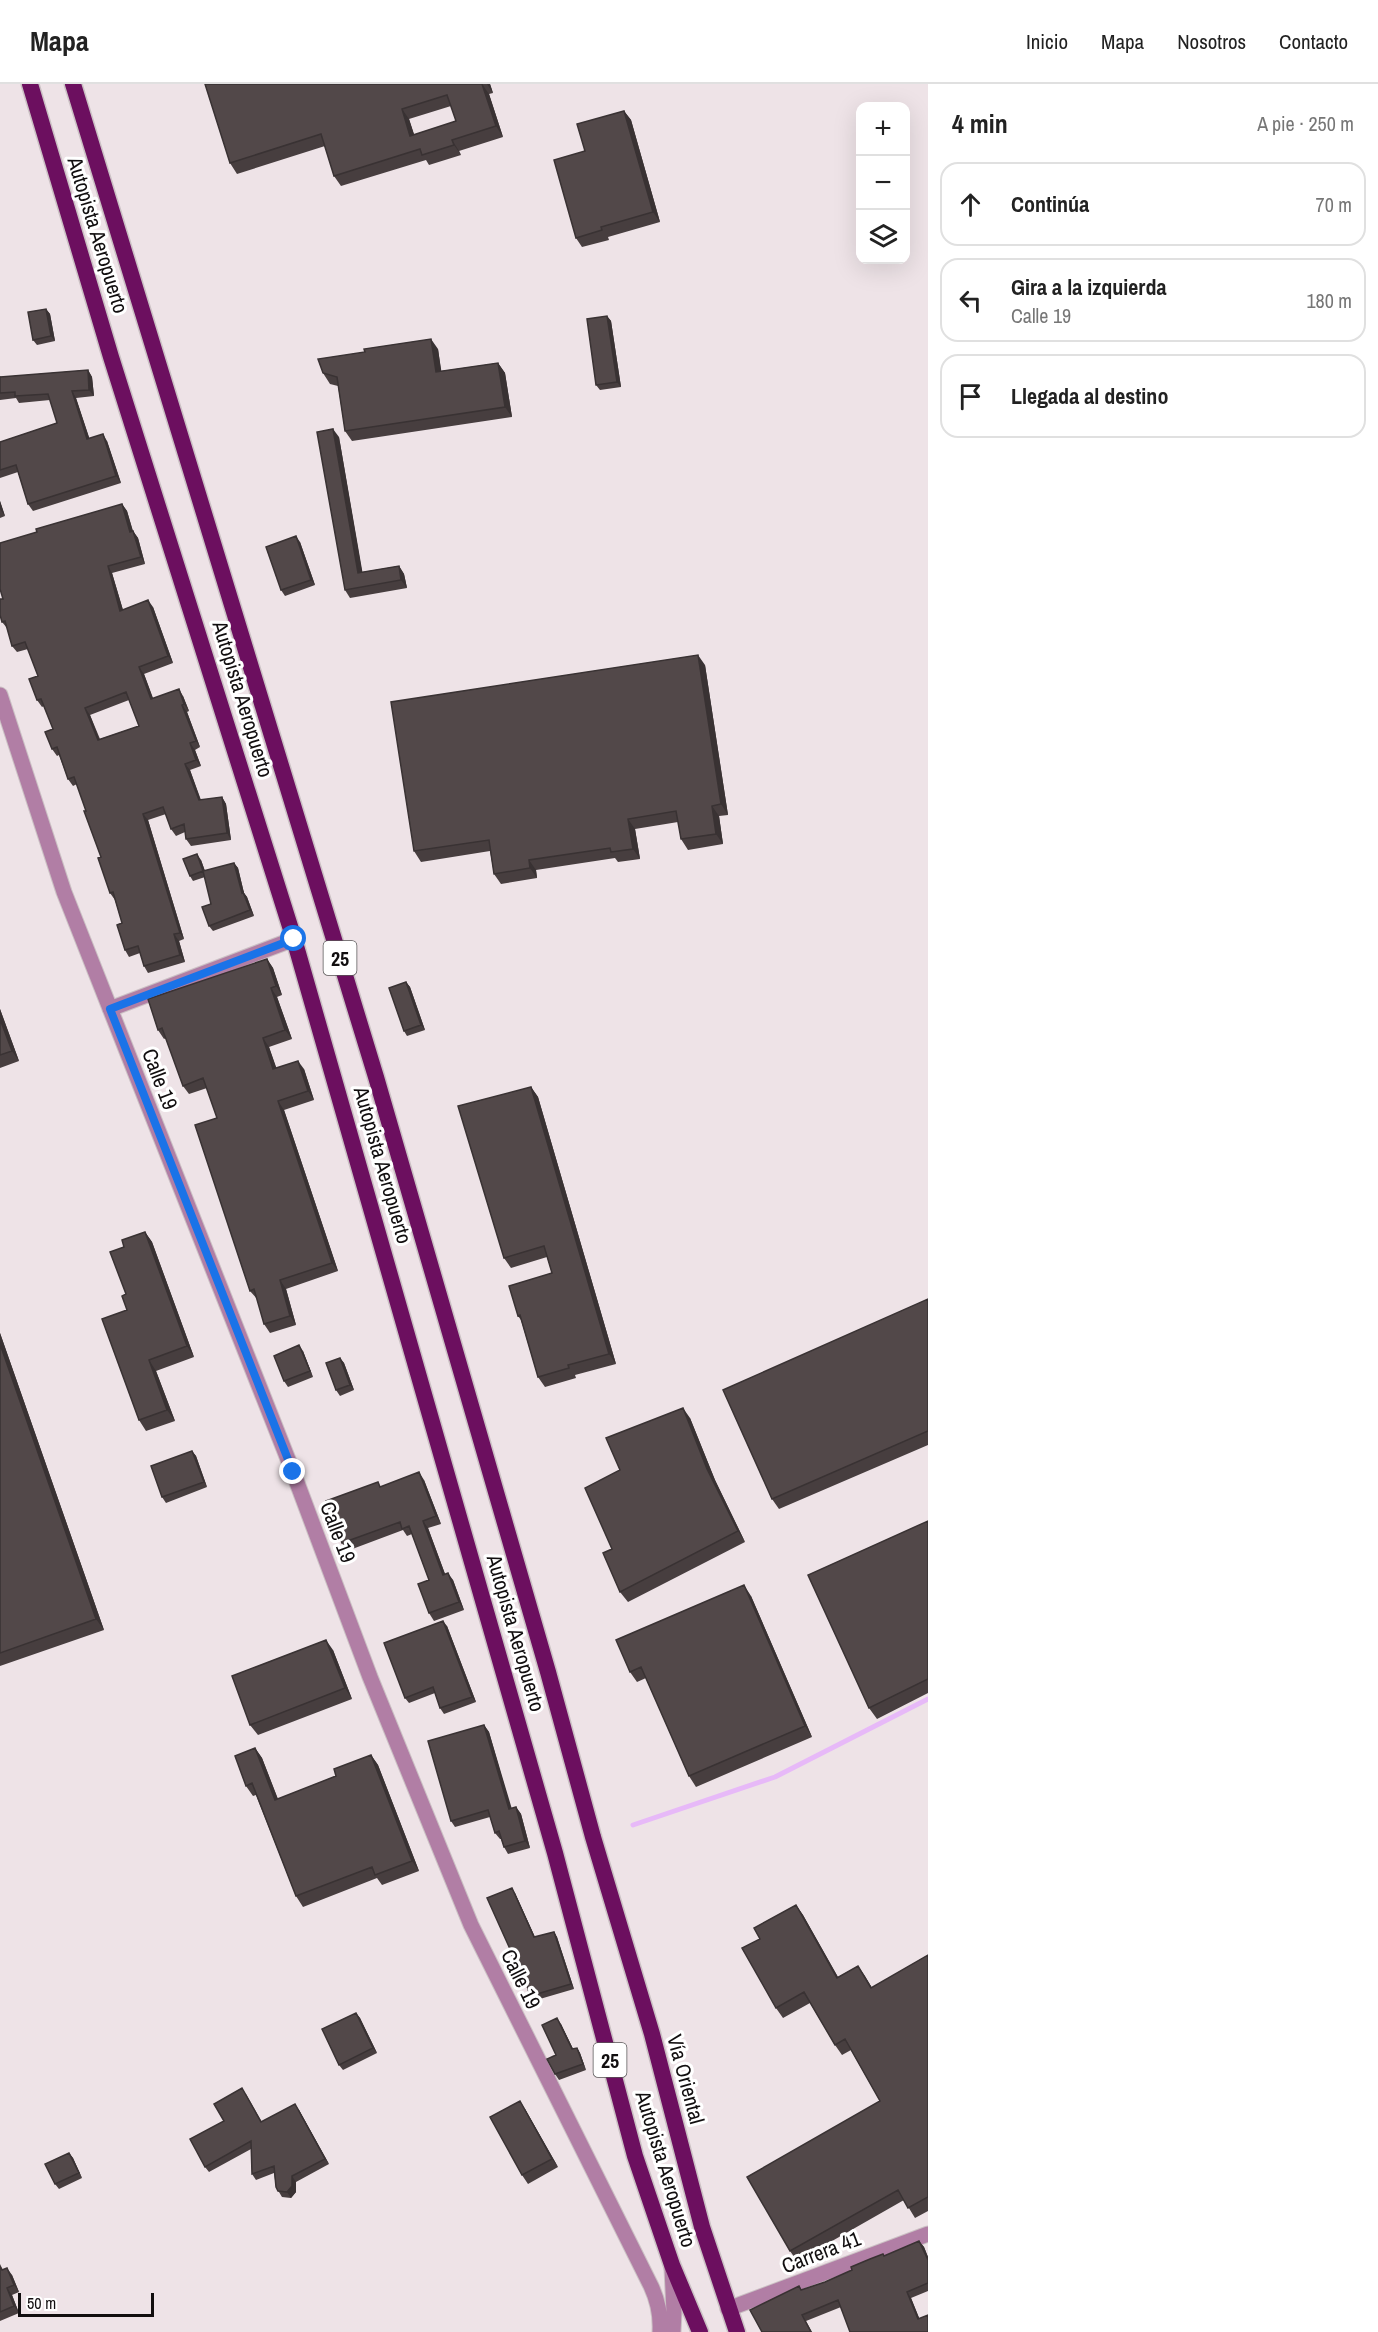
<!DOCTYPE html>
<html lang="es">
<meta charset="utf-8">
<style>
body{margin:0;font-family:"Archivo Narrow",sans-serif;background:#f2f2f2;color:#222}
.controls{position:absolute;right:18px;top:18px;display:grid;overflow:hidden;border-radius:12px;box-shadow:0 6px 24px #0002}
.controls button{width:54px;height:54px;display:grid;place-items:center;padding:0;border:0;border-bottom:2px solid #e0e0e0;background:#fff;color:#222;font:30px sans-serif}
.scale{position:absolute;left:18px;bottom:15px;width:136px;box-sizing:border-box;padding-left:6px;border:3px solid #110e0f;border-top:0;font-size:16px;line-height:21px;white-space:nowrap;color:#110e0f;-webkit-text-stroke:4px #fff;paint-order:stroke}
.stop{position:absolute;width:18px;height:18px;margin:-14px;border:4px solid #1a73e8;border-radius:50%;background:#fff}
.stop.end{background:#1a73e8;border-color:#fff;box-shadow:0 2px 6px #0008}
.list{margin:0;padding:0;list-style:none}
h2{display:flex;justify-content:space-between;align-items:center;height:78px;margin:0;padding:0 24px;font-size:26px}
h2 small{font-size:20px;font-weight:400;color:#767676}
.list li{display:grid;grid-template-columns:39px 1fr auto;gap:18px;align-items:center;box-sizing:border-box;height:84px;margin:0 12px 12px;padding:0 12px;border:2px solid #e0e0e0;border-radius:18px}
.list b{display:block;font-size:22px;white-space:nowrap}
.list p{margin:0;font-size:20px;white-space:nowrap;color:#767676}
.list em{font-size:20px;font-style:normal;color:#767676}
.icon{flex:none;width:33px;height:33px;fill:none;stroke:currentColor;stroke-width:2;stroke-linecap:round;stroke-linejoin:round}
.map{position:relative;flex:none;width:928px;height:2248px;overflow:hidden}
header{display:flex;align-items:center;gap:36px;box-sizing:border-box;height:84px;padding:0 30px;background:#fff;border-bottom:2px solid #e0e0e0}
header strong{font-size:28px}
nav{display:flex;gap:33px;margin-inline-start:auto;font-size:21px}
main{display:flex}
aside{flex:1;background:#fff}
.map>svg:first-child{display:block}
</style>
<header>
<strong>Mapa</strong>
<nav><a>Inicio</a><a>Mapa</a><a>Nosotros</a><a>Contacto</a></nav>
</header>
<main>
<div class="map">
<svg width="928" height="2248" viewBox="0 0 928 2248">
<rect width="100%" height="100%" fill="#eee3e7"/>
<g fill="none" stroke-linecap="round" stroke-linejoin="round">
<path stroke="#e7b9f8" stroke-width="5" d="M633,1741L775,1693L928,1615"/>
<g stroke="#cbc1c4" stroke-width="17">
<path id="minor" d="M0,611L64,808L293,1388L370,1593L471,1841L651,2202C658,2217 661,2231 660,2248
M110,925L294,855
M672,2184L674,2228L673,2248
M728,2225L928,2150"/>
</g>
<g stroke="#cbc1c4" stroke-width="19">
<path id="trunk" d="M30,0L111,273L294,855L555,1769L635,2072L672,2181L700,2248
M73,0L376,993L548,1588L593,1753L652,1950L702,2143L737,2248"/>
</g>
<use href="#minor" stroke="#b17ea5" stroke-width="15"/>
<use href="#trunk" stroke="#6c0f5f" stroke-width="16"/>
</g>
<path fill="#473e3f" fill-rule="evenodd" d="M205,0H490L493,9L489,10L503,53L459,67L461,71L429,81L426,76L341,102L334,92L325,62L237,90L230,79ZM451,22L456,37L414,51L409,35Z
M624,27L631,36L660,138L608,153L609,156L582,163L576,154L585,67Z
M46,225L50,230L55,257L37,261L33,256Z
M607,232L611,237L621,303L600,306L596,301Z
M438,265L441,287L498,279L505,289L512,333L352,357L345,347L338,302L330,300L323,289Z
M88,286L92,293L94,312L76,314L89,354L107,357L121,399L33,427L28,420L18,388L0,394V358L57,339L50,316L19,319L16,314L0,316V292L1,293Z
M339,353L362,488L399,482L404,490L407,504L350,514L345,506Z
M0,417L5,432L0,434Z
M122,420L127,427L133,447L138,454L145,480L112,489L123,526L153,523L173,579L144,590L153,615L183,612L189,627L187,628L200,663L195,666L201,682L190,686L201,716L222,713L226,720L231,756L191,762L186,755L185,748L176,752L171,745L166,730L148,736L184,855L179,857L185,878L148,889L144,882L140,869L129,873L125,866L122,839L115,816L110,809L101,773L77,700L73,702L68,695L59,671L57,672L52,665L53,645L44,622L42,623L37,616L38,592L28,565L17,568L12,562L7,544L2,538L3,515L37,448ZM129,616L139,642L100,655L90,631Z
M300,458L315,501L285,512L281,506Z
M705,581L728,731L719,732L723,760L688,766L681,755L678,738L635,745L640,775L618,778L615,774L536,786L537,794L501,800L494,790L490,767L421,778L414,767Z
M201,776L205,787L234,779L238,784L244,809L247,813L254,832L213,847L209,842L211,820L205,793L193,797L190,792Z
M267,875L273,884L282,911L277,913L292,955L269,963L276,984L304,985L314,1016L284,1026L338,1187L286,1205L296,1241L270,1249L264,1240L257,1215L250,1207L217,1034L207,1004L189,1010L183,1002L166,954L164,955L158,946Z
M406,898L410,903L425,946L407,952L404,947Z
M0,925L19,977L0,984Z
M531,1003L538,1013L616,1280L575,1291L576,1294L545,1303L538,1293L521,1236L518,1232L552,1189L547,1173L511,1184L504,1174Z
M145,1148L152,1158L194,1273L156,1287L175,1337L146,1347L139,1336L126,1210L124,1163Z
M928,1215V1361L779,1425L772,1415Z
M0,1249L104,1546L0,1582Z
M303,1267L313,1293L288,1303L284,1297Z
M340,1274L344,1279L354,1306L340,1312L336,1306Z
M690,1334L715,1396L745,1458L628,1518L620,1508L612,1465L620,1386Z
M192,1367L196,1372L207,1403L166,1419L162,1413Z
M424,1396L441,1440L428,1444L445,1490L453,1496L464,1526L434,1537L429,1529V1496L412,1450L407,1452L403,1446L347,1467L342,1459L381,1403Z
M928,1437V1609L877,1635L869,1624Z
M751,1512L812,1653L696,1703L689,1692L646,1594L637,1598L630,1588Z
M447,1542L476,1618L444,1630L440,1624L435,1609L409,1619L405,1614Z
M333,1566L352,1615L258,1651L250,1641Z
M484,1641L489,1648L511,1725L516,1723L521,1730L530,1764L508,1770L504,1763L501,1755H500L495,1749L490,1733L455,1743L451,1737Z
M255,1664L262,1674L278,1715L336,1692L371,1671L378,1681L419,1787L382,1801L377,1794L303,1823L296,1812L256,1711L253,1712L246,1702Z
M515,1809L535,1853L554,1848L557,1853L574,1905L533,1917L530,1912L523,1887L518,1888L515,1883Z
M796,1821L803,1831L838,1893L858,1882L872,1904L928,1871V2127L915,2134L904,2116L797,2177L790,2167L880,2017L851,1966L842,1971L835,1961L810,1919L783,1934L776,1924L760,1855Z
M356,1929L360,1934L377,1969L343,1986L339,1981Z
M561,1940L573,1965L577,1964L580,1969L586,1986L559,1996L555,1990L556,1971Z
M246,2010L262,2038L299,2026L329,2080L296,2098V2108L291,2114L282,2113L276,2103L274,2089L256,2096L252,2090L251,2065L209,2088L205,2083L224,2037Z
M525,2025L558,2083L528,2100L522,2091Z
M69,2069L73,2074L82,2094L59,2105L55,2100Z
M919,2157L924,2163L928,2173V2207L911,2214L919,2234L928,2248L841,2223L806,2237L812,2248H762L799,2202L802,2206L825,2198Z
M0,2180L3,2186L12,2191L19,2208L12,2211L19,2229L0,2237Z"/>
<path fill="#393233" d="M482,0L489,10L503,53L496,42Z
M487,0H490L493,9Z
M402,25L409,35L418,62L410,52Z
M624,27L631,36L660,138L653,128Z
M452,56L459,67L461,71L454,61Z
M46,225L50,230L55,257L51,252Z
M607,232L611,237L621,303L617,298Z
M431,255L438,265L443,298L436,288Z
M498,279L505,289L512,333L505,323Z
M88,286L92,293L94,312L89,306Z
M72,307L76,314L92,362L87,355Z
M333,345L339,353L364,497L358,489Z
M103,350L107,357L121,399L116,392Z
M0,417L5,432L0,425Z
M122,420L127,427L135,455L130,448Z
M133,447L138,454L145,480L141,473Z
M296,452L300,458L315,501L311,496Z
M108,482L112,489L125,533L120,527Z
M399,482L404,490L407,504L401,496Z
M148,516L153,523L173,579L168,572Z
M698,571L705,581L728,731L721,720Z
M139,583L144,590L156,622L151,615Z
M179,605L183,612L189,627L184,620Z
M182,621L187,628L200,663L196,657Z
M85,624L90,631L102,663L98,656Z
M190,659L195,666L201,682L196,676Z
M185,680L190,686L203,723L199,716Z
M222,713L226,720L231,756L227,749Z
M712,722L719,732L723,760L716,750Z
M143,730L148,736L184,855L180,849Z
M628,735L635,745L640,775L633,765Z
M197,770L201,776L207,793L203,787Z
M529,776L536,786L537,794L530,784Z
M234,779L238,784L244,809L247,813L254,832L250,826L242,809Z
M174,850L179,857L185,878L180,871Z
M267,875L273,884L282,911L276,902Z
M406,898L410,903L425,946L421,941Z
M271,904L277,913L292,955L285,946Z
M0,925L19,977L12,967L0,935Z
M263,954L269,963L280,994L273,985Z
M298,977L304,985L314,1016L308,1007Z
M531,1003L538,1013L616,1280L609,1270Z
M278,1017L284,1026L338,1187L332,1179Z
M145,1148L152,1158L194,1273L187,1262Z
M280,1196L286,1205L296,1241L290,1232Z
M0,1249L104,1546L96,1535L0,1260Z
M299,1261L303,1267L313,1293L310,1287Z
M340,1274L344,1279L354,1306L350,1301Z
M149,1276L156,1287L175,1337L167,1326Z
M683,1324L690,1334L715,1396L745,1458L738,1447L707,1385Z
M192,1367L196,1372L207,1403L204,1398Z
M419,1388L424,1396L441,1440L436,1432Z
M423,1437L428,1444L448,1498L443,1491Z
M448,1489L453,1496L464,1526L459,1518Z
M744,1501L751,1512L812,1653L805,1642Z
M443,1537L447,1542L476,1618L472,1613Z
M326,1556L333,1566L352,1615L345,1604Z
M484,1641L489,1648L514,1732L509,1725Z
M255,1664L262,1674L282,1726L275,1716Z
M371,1671L378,1681L419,1787L412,1777Z
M516,1723L521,1730L530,1764L525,1757Z
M512,1804L515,1809L537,1858L534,1853Z
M796,1821L803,1831L844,1904L837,1894Z
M554,1848L557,1853L574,1905L571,1900Z
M858,1882L865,1892L878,1914L871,1904Z
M356,1929L360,1934L377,1969L373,1964Z
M557,1934L561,1940L576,1971L572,1965Z
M577,1964L580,1969L586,1986L583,1980Z
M520,2017L525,2025L558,2083L552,2075Z
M295,2020L299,2026L329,2080L325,2075Z
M69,2069L73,2074L82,2094L79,2089Z
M292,2092L296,2098V2108L291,2114L287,2108Z
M919,2157L924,2163L928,2173V2176Z
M7,2184L12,2191L19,2208L14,2201Z
M7,2204L12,2211L19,2229L14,2222Z
M907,2208L911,2214L922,2241L918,2235Z"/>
<path fill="#524849" stroke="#393233" stroke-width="1.5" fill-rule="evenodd" d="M205,0H482L496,42L452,56L454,61L422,71L420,65L334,92L321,50L230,79ZM447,11L456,37L410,52L402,25Z
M624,27L653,128L601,143L602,146L576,154L554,76L585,67L577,40Z
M46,225L51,252L33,256L28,228Z
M607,232L617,298L596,301L587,235Z
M431,255L436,288L498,279L505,323L345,347L337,293L323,289L318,275L365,268L364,265Z
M88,286L89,306L72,307L87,355L103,350L116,392L28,420L16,381L0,386V358L57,339L48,310L15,312V308L0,309V293Z
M333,345L358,489L399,482L401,496L345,506L317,348Z
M122,420L130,448L133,447L141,473L108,482L120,527L148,516L168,572L139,583L151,615L179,605L184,620L182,621L196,657L190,659L196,676L185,680L199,716L222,713L227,749L186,755L184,740L171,745L163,723L143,730L180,849L174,850L180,871L144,882L138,862L125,866L117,841L122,839L113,808L110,809L98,774L101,773L84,727H86L74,693L68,695L57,663L52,665L45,648L53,645L41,615L37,616L29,595L38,592L25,558L12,562L5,537L2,538L0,531V515H3L0,505V459L37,448L36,445ZM126,608L139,642L98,656L85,624Z
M296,452L311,496L281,506L266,463Z
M698,571L721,720L712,722L716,750L681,755L676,727L628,735L633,765L611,768L610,764L529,776L530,784L494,790L489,756L414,767L391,618Z
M197,770L203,787L190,792L183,775Z
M234,779L242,809L243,808L250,826L209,842L202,823L211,820L203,787Z
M267,875L276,902L271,904L285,946L263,954L273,985L298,977L308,1007L278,1017L332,1179L280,1196L290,1232L264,1240L254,1205L250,1207L195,1041L217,1034L203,994L183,1002L162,944L158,946L148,915Z
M406,898L421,941L404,947L389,904Z
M0,935L12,967L0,971Z
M531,1003L609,1270L568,1281L569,1284L538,1293L520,1231L518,1232L509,1202L552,1189L544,1162L504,1174L458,1022Z
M145,1148L187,1262L149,1276L167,1326L139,1336L102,1235L127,1226L122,1212L126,1210L110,1168L124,1163L122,1156Z
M928,1215V1347L772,1415L723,1306Z
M0,1260L96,1535L0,1569Z
M299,1261L310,1287L284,1297L274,1272Z
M340,1274L350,1301L336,1306L326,1279Z
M683,1324L707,1385L738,1447L620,1508L603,1469L612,1465L585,1404L620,1386L606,1354Z
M192,1367L204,1398L162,1413L151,1382Z
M419,1388L436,1432L423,1437L443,1491L448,1489L459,1518L429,1529L418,1500L429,1496L409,1442L402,1445L400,1438L342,1459L326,1417L378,1398L380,1403Z
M928,1437V1595L869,1624L808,1491Z
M744,1501L805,1642L689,1692L641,1583L630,1588L616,1556Z
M443,1537L472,1613L440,1624L433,1603L405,1614L384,1559Z
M326,1556L345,1604L250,1641L232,1592Z
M484,1641L509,1725L516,1723L525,1757L504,1763L499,1747L495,1749L488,1726L451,1737L428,1657Z
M255,1664L275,1716L336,1692L334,1685L371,1671L412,1777L375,1791L372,1783L296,1812L252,1699L246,1702L235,1672Z
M512,1804L534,1853L554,1848L571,1900L530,1912L521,1881L515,1883L510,1865L487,1814Z
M796,1821L837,1894L858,1882L871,1904L928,1871V2113L908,2124L898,2106L790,2167L747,2093L880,2017L845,1955L835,1961L804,1908L776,1924L742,1864L760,1855L754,1844Z
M356,1929L373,1964L339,1981L322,1945Z
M557,1934L572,1965L577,1964L583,1980L555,1990L547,1975L556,1971L542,1941Z
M242,2004L261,2038L295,2020L325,2075L292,2092V2102L287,2108L278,2107L276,2103L274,2082L252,2090L251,2057L205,2083L190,2055L224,2037L214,2020Z
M520,2017L552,2075L522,2091L490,2033Z
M69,2069L79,2089L55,2100L45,2080Z
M919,2157L928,2176V2199L907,2208L918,2235L928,2231V2248H850L838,2216L802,2231L811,2248H762L750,2226L799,2202L801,2206L825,2198L852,2186L851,2183L870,2175L883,2170L884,2172Z
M0,2183L2,2186L7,2184L14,2201L7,2204L14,2222L0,2228Z"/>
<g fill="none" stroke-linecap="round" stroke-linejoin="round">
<path stroke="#1a73e8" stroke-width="8" d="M293,1388L110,925L294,855"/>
</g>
<g text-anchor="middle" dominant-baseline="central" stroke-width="6" stroke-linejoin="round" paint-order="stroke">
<g fill="#fff" stroke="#585657" stroke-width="1.5">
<rect x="323.5" y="857" width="33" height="34" rx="4.5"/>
<rect x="593.5" y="1959" width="33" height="34" rx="4.5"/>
</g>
<g font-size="20" font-weight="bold" fill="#110e0f">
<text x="340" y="874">25</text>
<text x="610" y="1976">25</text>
</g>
<g font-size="21" fill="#110e0f" stroke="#fff">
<text transform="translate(98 151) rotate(73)">Autopista Aeropuerto</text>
<text transform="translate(243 615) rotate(73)">Autopista Aeropuerto</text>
<text transform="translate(160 995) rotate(69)">Calle 19</text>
<text transform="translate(383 1081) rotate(74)">Autopista Aeropuerto</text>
<text transform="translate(338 1448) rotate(69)">Calle 19</text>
<text transform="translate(516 1549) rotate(74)">Autopista Aeropuerto</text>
<text transform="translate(521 1895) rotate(64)">Calle 19</text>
<text transform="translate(686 1995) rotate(75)">Vía Oriental</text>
<text transform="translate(666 2085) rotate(73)">Autopista Aeropuerto</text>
<text transform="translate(821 2168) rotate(-21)">Carrera 41</text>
</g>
</g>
</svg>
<div class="controls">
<button>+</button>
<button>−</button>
<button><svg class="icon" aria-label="layers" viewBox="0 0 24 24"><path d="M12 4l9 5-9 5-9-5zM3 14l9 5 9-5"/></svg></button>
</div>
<div class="scale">50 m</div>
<div class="stop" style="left:294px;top:855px"></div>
<div class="stop end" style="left:293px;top:1388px"></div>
</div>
<aside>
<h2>4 min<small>A pie · 250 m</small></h2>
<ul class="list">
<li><svg class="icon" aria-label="ahead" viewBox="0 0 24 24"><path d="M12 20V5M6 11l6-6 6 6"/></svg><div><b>Continúa</b></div><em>70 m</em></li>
<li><svg class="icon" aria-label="left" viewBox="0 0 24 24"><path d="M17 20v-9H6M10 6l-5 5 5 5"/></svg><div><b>Gira a la izquierda</b><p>Calle 19</p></div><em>180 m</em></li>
<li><svg class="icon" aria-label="arrive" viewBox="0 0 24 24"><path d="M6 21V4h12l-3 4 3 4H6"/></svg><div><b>Llegada al destino</b></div></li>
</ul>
</aside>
</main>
